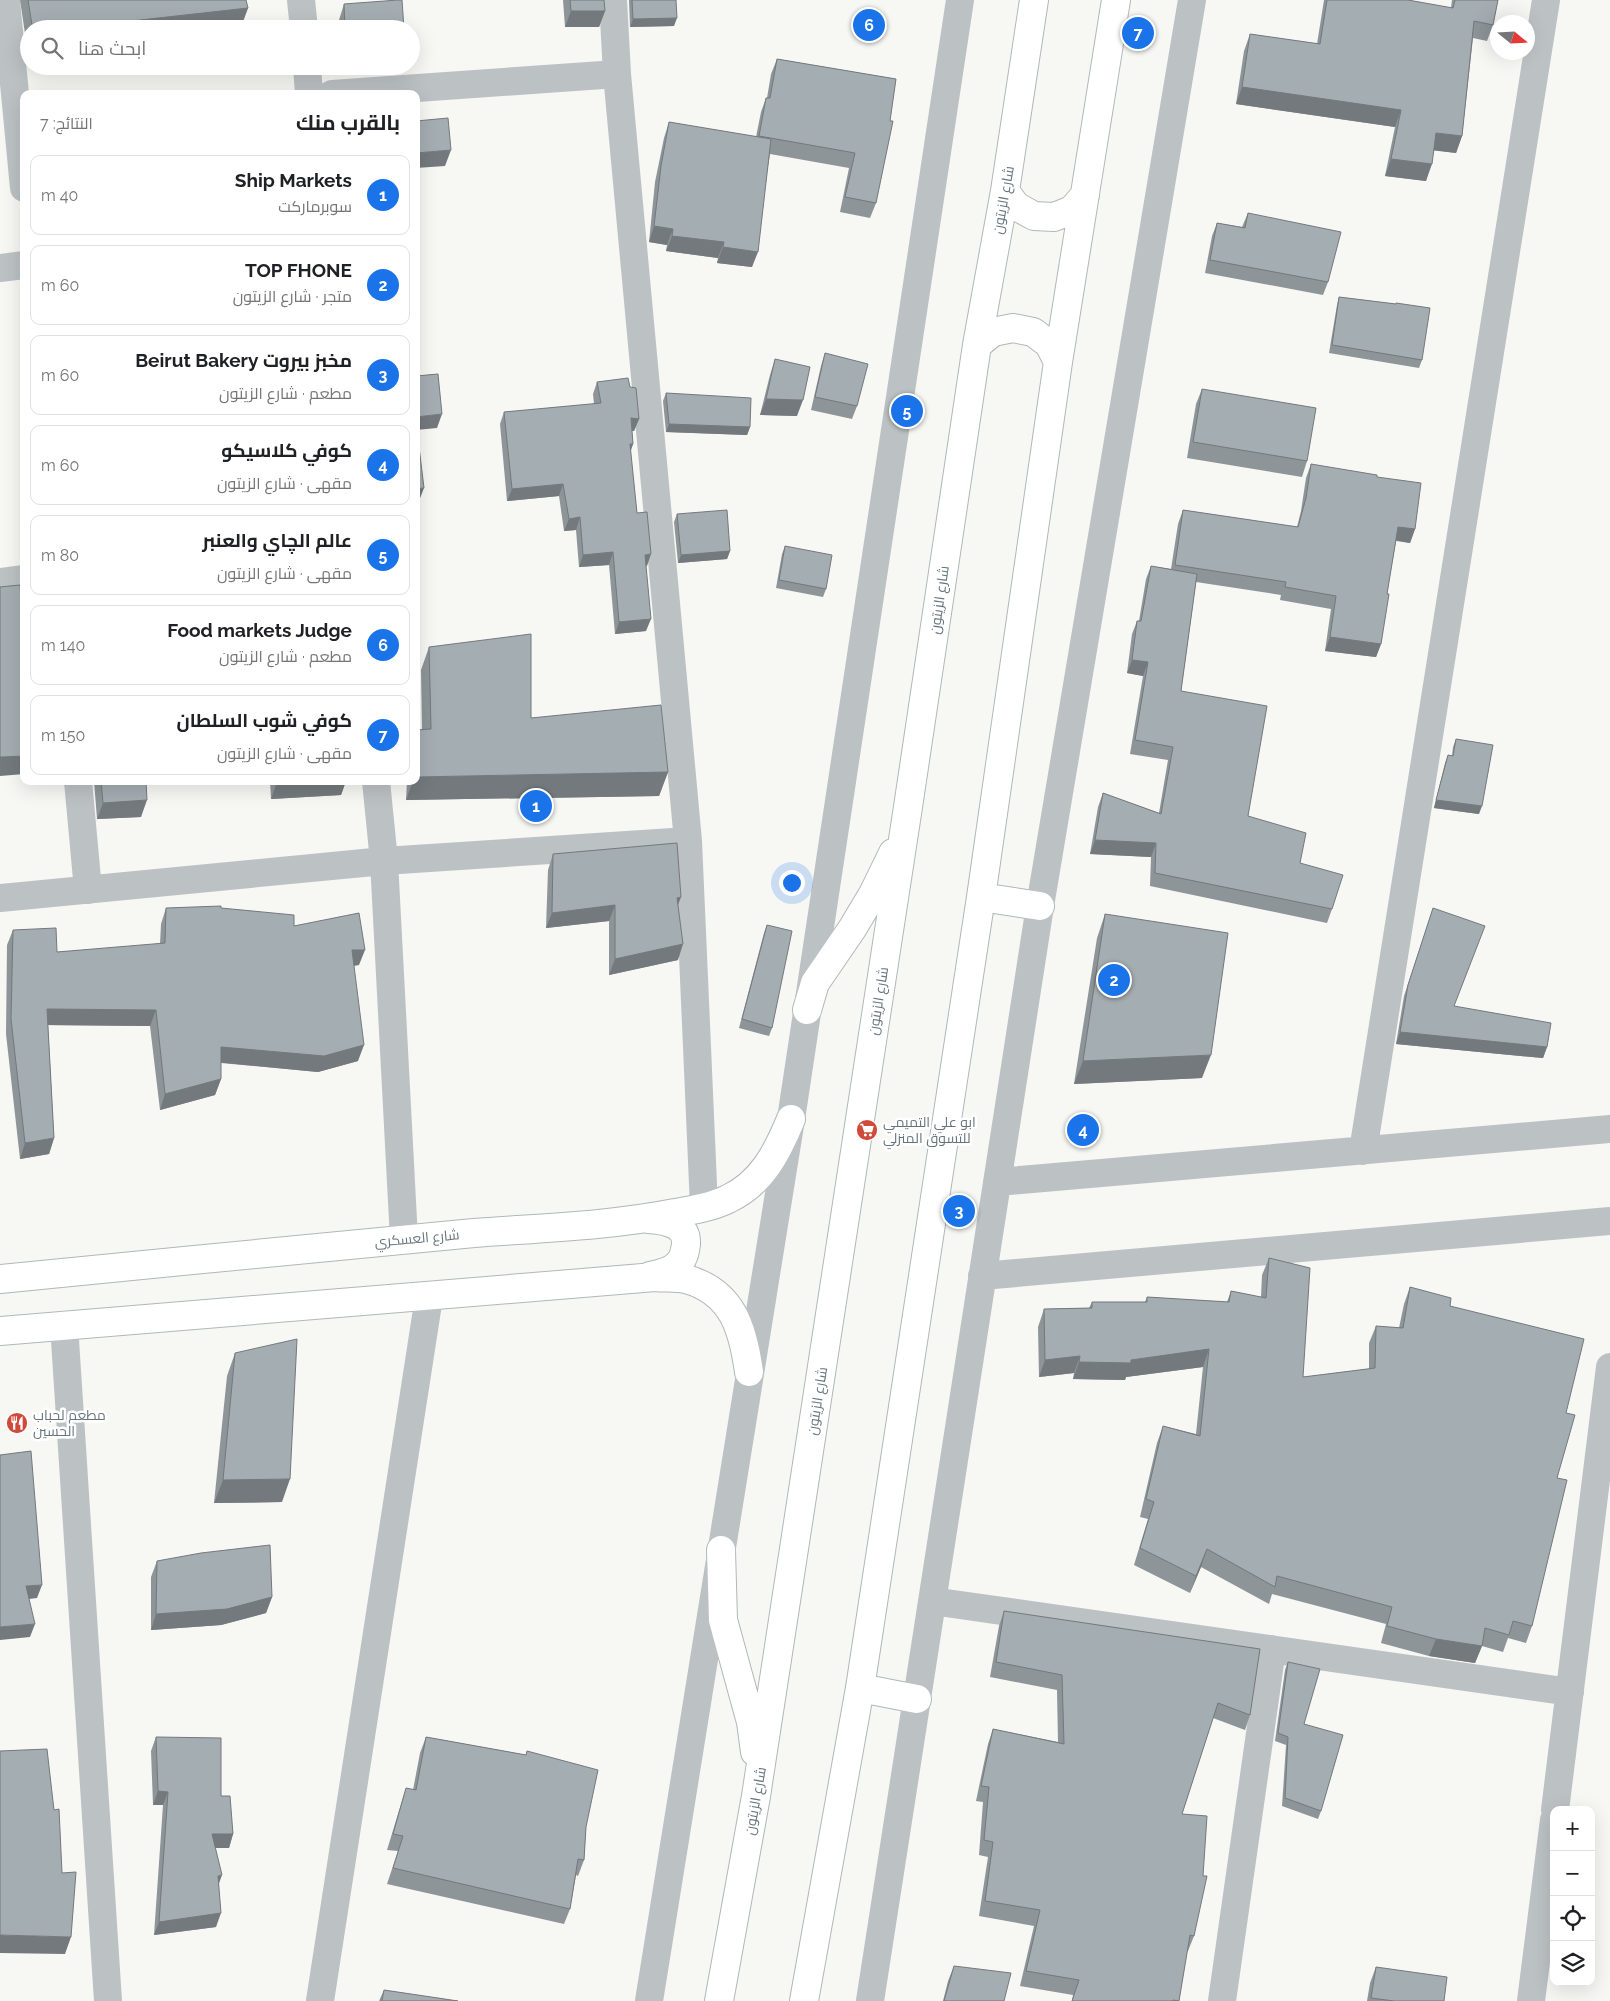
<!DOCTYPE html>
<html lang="ar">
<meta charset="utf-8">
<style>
body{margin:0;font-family:Raleway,Cairo,sans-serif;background:#f6f6f6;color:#202124;direction:rtl}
.controls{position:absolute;right:15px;bottom:15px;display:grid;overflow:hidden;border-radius:10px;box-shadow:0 5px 20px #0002}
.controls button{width:45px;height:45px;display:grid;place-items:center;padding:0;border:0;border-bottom:1px solid #e0e0e0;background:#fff;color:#202124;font:25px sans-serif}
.compass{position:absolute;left:1490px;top:15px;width:45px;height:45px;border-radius:50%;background:#fff;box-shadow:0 5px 20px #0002;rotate:108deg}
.you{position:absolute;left:791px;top:882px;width:18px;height:18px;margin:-12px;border:4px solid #fff;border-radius:50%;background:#1a73e8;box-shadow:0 0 0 8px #1a73e833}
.badge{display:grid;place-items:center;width:32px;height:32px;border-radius:50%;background:#1a73e8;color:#fff;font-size:16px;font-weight:700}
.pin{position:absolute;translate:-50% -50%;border:2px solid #fff;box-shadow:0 1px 5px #0006}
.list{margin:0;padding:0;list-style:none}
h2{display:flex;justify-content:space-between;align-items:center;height:65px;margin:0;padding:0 20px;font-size:21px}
h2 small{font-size:16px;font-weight:400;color:#757577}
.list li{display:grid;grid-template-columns:32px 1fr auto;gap:15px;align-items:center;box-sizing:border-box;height:80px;margin:0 10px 10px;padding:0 10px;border:1px solid #e0e0e0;border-radius:10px}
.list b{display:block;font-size:19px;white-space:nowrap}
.list p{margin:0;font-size:16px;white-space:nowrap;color:#757577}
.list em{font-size:16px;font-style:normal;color:#757577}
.icon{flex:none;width:28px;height:28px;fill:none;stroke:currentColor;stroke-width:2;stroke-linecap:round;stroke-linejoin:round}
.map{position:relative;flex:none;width:1610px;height:2001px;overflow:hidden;direction:ltr}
.search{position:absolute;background:#fff;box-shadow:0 5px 20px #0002;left:20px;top:20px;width:400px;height:55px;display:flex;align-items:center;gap:12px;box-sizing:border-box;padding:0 18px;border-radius:28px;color:#757577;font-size:19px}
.panel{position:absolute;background:#fff;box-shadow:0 5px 20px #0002;left:20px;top:90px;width:400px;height:695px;border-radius:10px;direction:rtl}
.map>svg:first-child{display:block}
</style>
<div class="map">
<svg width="1610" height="2001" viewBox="0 0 1610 2001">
<rect width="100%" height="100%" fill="#f7f7f4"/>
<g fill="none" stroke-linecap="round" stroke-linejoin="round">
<g stroke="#b1b7ba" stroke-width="30">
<path id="secondary" d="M1005,191L1016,206L1034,216L1054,217L1072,210L1085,195
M977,345L993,332L1013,328L1033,332L1049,344L1058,362
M981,897L1040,906
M807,1010L815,983L852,929L873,894L893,853
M648,1219C664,1220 687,1223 686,1244C685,1251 684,1258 679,1263C673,1271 660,1274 650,1276
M0,1279C158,1264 316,1247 474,1233C541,1228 609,1226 675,1213C693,1210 712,1207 728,1199C762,1183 777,1153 791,1119
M0,1331L655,1277C665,1278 677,1277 686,1279C733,1292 743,1329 749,1372
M721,1550L723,1620L751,1722L755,1752
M860,1688L917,1699
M719,2001L756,1796L908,807L977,345L1005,191L1034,0
M804,2001L860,1688L981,897L1058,362L1116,0"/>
</g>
<path stroke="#bcc1c4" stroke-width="28" d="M6,0L24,188
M301,0L304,29
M613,0L617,74L688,841
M307,66L309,94
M332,94L617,74
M0,268L24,265
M0,582L24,579
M78,781L88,890
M376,781L384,861L404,1239
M0,898L384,861L688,841L704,1207
M1363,1151L1546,0
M997,1182L1610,1129
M982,1276L1610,1221
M64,1325L108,2001
M932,1601L1570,1692
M1555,1810L1610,1367
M320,2001L429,1297
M649,2001L791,1119L960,0
M870,2001L1040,906L1192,0
M1222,2001L1272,1649
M1531,2001L1554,1820"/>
<use href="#secondary" stroke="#fff" stroke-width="28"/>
</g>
<path fill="#8d9598" d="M20,0H246L248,8L242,24L199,29H29V40H26Z
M563,0H604L605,11L599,27H565Z
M629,0H676L674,26L630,27Z
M1324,0H1408L1451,8L1452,0H1498L1493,25L1487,41L1473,38L1462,136L1456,153L1434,150L1426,181L1385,176L1395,127L1236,104L1244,51L1250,34L1317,44Z
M344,4L404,29H339V20Z
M777,59L896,79L876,203L870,218L840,212L849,168L770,154L752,267L717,263L718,258L666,251L667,245L649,242L655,182L664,138L669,122L756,137L761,112L766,98H767L771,74Z
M1248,213L1328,282L1323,295L1205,273L1212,236L1217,223L1242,227Z
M1339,297L1395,304L1422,360L1419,368L1329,353L1337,305Z
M825,353L857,406L852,419L811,410L821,366Z
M775,359L797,416L760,415L770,375Z
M597,382L630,387L639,419L634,431H632L633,444L630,452L637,513L647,566H646V631L615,634L609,565L579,567L576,530L564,531L559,496L507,501L500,424L504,412L594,404L593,394Z
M1202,389L1307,461L1302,477L1187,458L1196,404Z
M666,393L750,427L747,435L666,432L663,401Z
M1311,464L1377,477L1415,529L1410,543L1396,541L1387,594L1381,644L1376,657L1325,651L1331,609L1280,600L1281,595L1196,582L1181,691L1248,816L1300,863L1332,909L1327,923L1150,886L1151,857L1090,854L1098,807L1103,793L1159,813L1168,760L1130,754L1143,676L1127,673L1132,634L1137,621H1139L1146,579L1151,566L1171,569L1178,524L1183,510L1297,527L1301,511L1306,478Z
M677,514L730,551L727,559L678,563L674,522Z
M785,546L826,589L823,597L776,588L782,554Z
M429,647L531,718L668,772L659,796L406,800L407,781H416L422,730L421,670Z
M1456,739L1479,814L1434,808L1445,763L1448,755L1452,756L1453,747Z
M94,781H146L141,817L97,819Z
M270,781H346L341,795L271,799Z
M553,854L678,906V960L609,975V921L546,928L548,870Z
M166,908H221L294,926L359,965L354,966L358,1061L318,1072L221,1063V1079L215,1095L160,1110L150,1026L48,1025L54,1138L49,1154L20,1159L6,1034L7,945L13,930L57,952L160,944L161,924Z
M1433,908L1454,1006L1547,1047L1543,1058L1396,1044L1404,996Z
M1105,914L1202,1078L1074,1084L1097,938Z
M767,925L772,1028L769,1036L739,1028L764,933Z
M1269,1258L1303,1377L1369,1369V1343L1376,1326L1399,1328L1404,1304L1410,1287L1450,1306L1566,1413L1557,1478L1532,1626L1526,1643L1508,1638L1503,1652L1482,1646L1475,1663L1429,1656L1381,1643L1386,1624L1272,1594L1269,1604L1201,1567L1190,1593L1134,1565L1148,1519L1140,1517L1157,1443L1163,1426L1196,1434L1203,1367L1126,1377L1125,1380L1073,1379L1074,1373L1039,1377L1038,1327L1044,1309L1089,1308L1092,1302H1145L1147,1297L1227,1302L1231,1291L1261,1297L1262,1275Z
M235,1353L282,1502L214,1503L227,1376Z
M157,1561L272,1597L266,1613L221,1625L151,1630V1577Z
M1004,1611L1250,1715L1245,1730L1213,1718L1182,1814L1194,1936L1188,1951H1187L1179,2001H1072L1073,1995L1020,1986L1034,1926L979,1916L988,1857L979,1855L983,1802L976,1801L988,1744L993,1729L1058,1742L1057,1690L990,1677L999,1626Z
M1288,1662L1304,1724L1321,1811L1318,1819L1282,1806L1286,1745L1275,1741L1285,1670Z
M156,1737L221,1796L233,1834L229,1848H215L219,1885L216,1927L154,1935L163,1805H153L151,1751Z
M426,1737L526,1755L527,1751L586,1827L584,1860L578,1876L576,1875L570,1909L564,1924L387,1884L398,1851L387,1850L401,1804L406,1788L413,1790L420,1753Z
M954,1966L1004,2001H943L948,1981Z
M1376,1967L1444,2001H1367L1370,1983Z
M384,1990L458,2001H379Z"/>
<path fill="#73797c" d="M248,8L242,24L199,29H30L32,25L113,23Z
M571,11H605L599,27H565Z
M677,18L674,26L630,27L633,19Z
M29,33V40H26Z
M1242,87L1401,110L1395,127L1236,104Z
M1436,133L1462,136L1456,153L1430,150Z
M451,150L445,166L416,168V153Z
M1391,159L1432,164L1426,181L1385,176Z
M654,226L673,229L667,245L649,242Z
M672,236L724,242L718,258L666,251Z
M723,247L758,252L752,267L717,263Z
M766,399L803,400L797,416L760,415Z
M442,414L437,428L416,430V417Z
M631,418L639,419L634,431L626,430Z
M669,424L750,427L747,435L666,432Z
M630,444H633L629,456Z
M563,484L559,496L507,501L512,489Z
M424,488L419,501L416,502V489Z
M580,517L576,530L564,531L569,519Z
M1398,527L1415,529L1410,543L1394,540Z
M730,551L727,559L678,563L681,555Z
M613,552L609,565L579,567L583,555Z
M651,554L647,566L640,567L645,555Z
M651,619L646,631L615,634L619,622Z
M1330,637L1381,644L1376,657L1325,651Z
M1132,660L1148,662L1143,676L1127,673Z
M24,756V774L0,776V757Z
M668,772L659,796L406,800L413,781H416V777Z
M296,781H346L341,795L271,799L277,782Z
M147,800L141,817L97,819L103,803Z
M1436,800L1482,806L1479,814L1434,808Z
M1095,840L1156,843L1151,857L1090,854Z
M681,897L675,913L677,898Z
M615,905L609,921L546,928L552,913Z
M683,944L678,960L609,975L615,959Z
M352,950H365L359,965L346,966Z
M47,1009L156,1010L150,1026L41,1025Z
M1400,1032L1547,1047L1543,1058L1396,1044Z
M364,1045L358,1061L318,1072L215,1062L221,1047Z
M1211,1055L1202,1078L1074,1084L1083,1061Z
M221,1079L215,1095L160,1110L165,1094Z
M54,1138L49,1154L20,1159L25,1143Z
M1209,1349L1203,1367L1126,1377L1125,1380L1073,1379L1079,1362L1131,1360Z
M1080,1356L1074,1373L1039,1377L1045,1360Z
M290,1479L282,1502L214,1503L223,1480Z
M1207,1549L1201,1567L1190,1593L1196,1576Z
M42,1585L37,1598L21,1600L26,1586Z
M272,1597L266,1613L221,1625L151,1630L156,1614Z
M35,1624L30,1637L0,1640V1627Z
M1436,1639L1482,1646L1475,1663L1429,1656Z
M158,1791L168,1792L163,1805H153Z
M212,1834H233L229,1848H207Z
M222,1875L217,1889L218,1876Z
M221,1913L216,1927L154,1935L159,1922Z
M0,1935L71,1937L65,1954L0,1953Z"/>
<path fill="#a4adb1" stroke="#73797c" d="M28,0H246L248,8L113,23V27L32,25Z
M398,0H402L404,29H345L344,4Z
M570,0H604L605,11H571Z
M632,0H676L677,18L633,19Z
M1327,0H1408L1453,8L1455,0H1498L1493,25L1474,21L1462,136L1436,133L1432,164L1391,159L1401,110L1242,87L1250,34L1320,44Z
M777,59L896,79L890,121H893L876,203L845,197L855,153L759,136L766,98H770Z
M448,118L451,150L416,153V121Z
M669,122L771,139L758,252L723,247L724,242L672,236L673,229L654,226L661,166Z
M1248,213L1341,232L1328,282L1210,260L1217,223L1245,228Z
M1339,297L1396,304V303L1430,308L1422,360L1332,345Z
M825,353L868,364L857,406L815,397Z
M775,359L810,367L803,400L766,399Z
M438,374L442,414L416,417V376Z
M628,378L630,387L636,388L639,419L631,418L633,444H630L637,513L647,512L651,554L645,555L651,619L619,622L613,552L583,555L580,517L569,519L563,484L512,489L504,412L601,403L597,382Z
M1202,389L1316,408L1307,461L1193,442Z
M666,393L751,398L750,427L669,424Z
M416,422L424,488L416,489Z
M1311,464L1377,475V477L1421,483L1415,529L1398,527L1387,594H1389L1381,644L1330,637L1336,596L1285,587L1286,582L1175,565L1183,510L1298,527L1306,498Z
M727,510L730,551L681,555L677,514Z
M785,546L832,555L826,589L779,580Z
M1151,566L1197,574L1181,691L1267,706L1248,816L1306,833L1300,863L1343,875L1332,909L1155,873L1156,843L1095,840L1103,793L1161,814L1173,747L1135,740L1148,662L1132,660L1137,621H1141Z
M20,585L24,630V756L0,757V587Z
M531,634V718L661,705L668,772L416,777V730L431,729L429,647Z
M1456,739L1493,745L1482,806L1436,800L1448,755L1453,756Z
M101,781H146L147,800L103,803Z
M277,781H296L277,782Z
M677,843L681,897L677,898L683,944L615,959V905L552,913L553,854Z
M221,906V908L294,915V926L359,913L365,950H352L364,1045L324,1056L221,1047V1079L165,1094L156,1010L47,1009L54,1138L25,1143L11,1019L13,930L56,928L57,952L165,943L166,908Z
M1433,908L1485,926L1454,1006L1551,1023L1547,1047L1400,1032L1408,985Z
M1105,914L1228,933L1211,1055L1083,1061Z
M767,925L792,931L772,1028L742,1019Z
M1269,1258L1310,1268L1303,1377L1375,1368L1376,1326L1403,1328L1410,1287L1451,1298L1450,1306L1584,1339L1566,1413L1575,1415L1557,1478L1567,1480L1532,1626L1513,1621L1509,1635L1485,1628L1482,1646L1436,1639L1387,1626L1392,1607L1277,1576L1275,1587L1207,1549L1196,1576L1140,1548L1154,1502L1146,1499L1163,1426L1200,1436L1209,1349L1131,1360V1363L1079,1362L1080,1356L1045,1360L1044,1309L1092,1308V1302H1147V1297L1229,1302L1231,1291L1266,1298Z
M297,1339L290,1479L223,1480L235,1353Z
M31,1451L42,1585L26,1586L35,1624L0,1627V1455Z
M270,1545L272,1597L227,1609L156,1614L157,1561L201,1553Z
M1004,1611L1260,1649L1250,1715L1218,1703L1182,1814L1207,1816L1203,1876H1207L1194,1936L1190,1935L1179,2001L1173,2000V2001H1072L1079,1980L1026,1971L1040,1910L985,1901L993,1842L984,1840L989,1787L981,1786L993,1729L1064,1744L1062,1675L996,1662Z
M1288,1662L1320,1669L1304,1724L1343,1735L1321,1811L1285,1798L1288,1737L1278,1733Z
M156,1737L221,1738V1796H230L233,1834H212L222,1875L218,1876L221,1913L159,1922L168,1792L158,1791Z
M426,1737L526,1755L527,1751L598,1770L586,1827L584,1860L578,1859L570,1909L393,1868L403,1836L393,1834L406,1788L416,1790Z
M47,1749L54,1810L59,1809L62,1873L76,1872L71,1937L0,1935V1751Z
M954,1966L1011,1973L1004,2001H944Z
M1376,1967L1447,1977L1444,2001H1394L1371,1998Z
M384,1990L458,2001H382Z"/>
<defs>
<g id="supermarket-disc" transform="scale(1.125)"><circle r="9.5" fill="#d04a3b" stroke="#fff"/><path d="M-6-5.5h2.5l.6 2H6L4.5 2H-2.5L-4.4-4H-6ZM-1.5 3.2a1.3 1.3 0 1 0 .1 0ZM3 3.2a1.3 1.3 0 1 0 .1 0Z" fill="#fff"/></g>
<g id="restaurant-disc" transform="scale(1.125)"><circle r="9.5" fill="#d04a3b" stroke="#fff"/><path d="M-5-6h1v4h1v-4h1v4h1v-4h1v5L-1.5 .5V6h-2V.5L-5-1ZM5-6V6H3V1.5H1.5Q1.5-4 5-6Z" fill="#fff"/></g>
</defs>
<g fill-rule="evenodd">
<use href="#supermarket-disc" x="867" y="1130"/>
<use href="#restaurant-disc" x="17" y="1423"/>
</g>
<g text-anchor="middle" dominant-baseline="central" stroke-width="5" stroke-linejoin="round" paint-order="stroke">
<g font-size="14" fill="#65757c" stroke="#fff">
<text transform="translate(1003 200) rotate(-80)">شارع الزيتون</text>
<text transform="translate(939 600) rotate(-82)">شارع الزيتون</text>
<text transform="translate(878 1001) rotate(-81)">شارع الزيتون</text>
<text transform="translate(417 1238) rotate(-5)">شارع العسكري</text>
<text transform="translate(817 1401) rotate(-81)">شارع الزيتون</text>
<text transform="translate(755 1801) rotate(-80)">شارع الزيتون</text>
</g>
<g font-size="14" fill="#65757c" stroke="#fff" text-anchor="start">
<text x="883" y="1122">ابو علي التميمي<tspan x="883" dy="16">للتسوق المنزلي</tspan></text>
<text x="33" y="1415">مطعم لحباب<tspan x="33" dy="16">الحسين</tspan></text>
</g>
</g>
</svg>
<div class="controls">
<button>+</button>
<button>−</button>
<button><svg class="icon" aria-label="locate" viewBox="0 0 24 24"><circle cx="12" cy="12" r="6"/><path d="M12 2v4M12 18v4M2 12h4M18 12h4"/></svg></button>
<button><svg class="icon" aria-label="layers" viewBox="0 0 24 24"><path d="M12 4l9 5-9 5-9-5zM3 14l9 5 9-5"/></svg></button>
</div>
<svg class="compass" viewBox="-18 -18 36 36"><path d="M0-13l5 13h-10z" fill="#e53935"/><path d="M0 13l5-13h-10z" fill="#757577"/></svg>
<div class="you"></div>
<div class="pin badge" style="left:536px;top:806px">1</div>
<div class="pin badge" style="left:1114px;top:980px">2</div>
<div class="pin badge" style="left:959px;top:1211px">3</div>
<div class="pin badge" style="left:1083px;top:1130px">4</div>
<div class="pin badge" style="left:907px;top:411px">5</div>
<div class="pin badge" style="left:869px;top:25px">6</div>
<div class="pin badge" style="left:1138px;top:33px">7</div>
<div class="search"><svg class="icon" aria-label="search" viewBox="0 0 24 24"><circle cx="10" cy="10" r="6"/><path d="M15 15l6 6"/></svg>ابحث هنا</div>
<section class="panel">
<h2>بالقرب منك<small>النتائج: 7</small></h2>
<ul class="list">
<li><span class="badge">1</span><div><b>Ship Markets</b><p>سوبرماركت</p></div><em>40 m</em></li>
<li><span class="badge">2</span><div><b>TOP FHONE</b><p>متجر · شارع الزيتون</p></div><em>60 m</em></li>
<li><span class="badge">3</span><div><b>مخبز بيروت Beirut Bakery</b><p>مطعم · شارع الزيتون</p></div><em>60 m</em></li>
<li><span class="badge">4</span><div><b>كوفي كلاسيكو</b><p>مقهى · شارع الزيتون</p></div><em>60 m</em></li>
<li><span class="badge">5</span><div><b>عالم الچاي والعنبر</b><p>مقهى · شارع الزيتون</p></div><em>80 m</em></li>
<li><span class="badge">6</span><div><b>Food markets Judge</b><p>مطعم · شارع الزيتون</p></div><em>140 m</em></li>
<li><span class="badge">7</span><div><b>كوفي شوب السلطان</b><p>مقهى · شارع الزيتون</p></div><em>150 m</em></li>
</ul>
</section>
</div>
